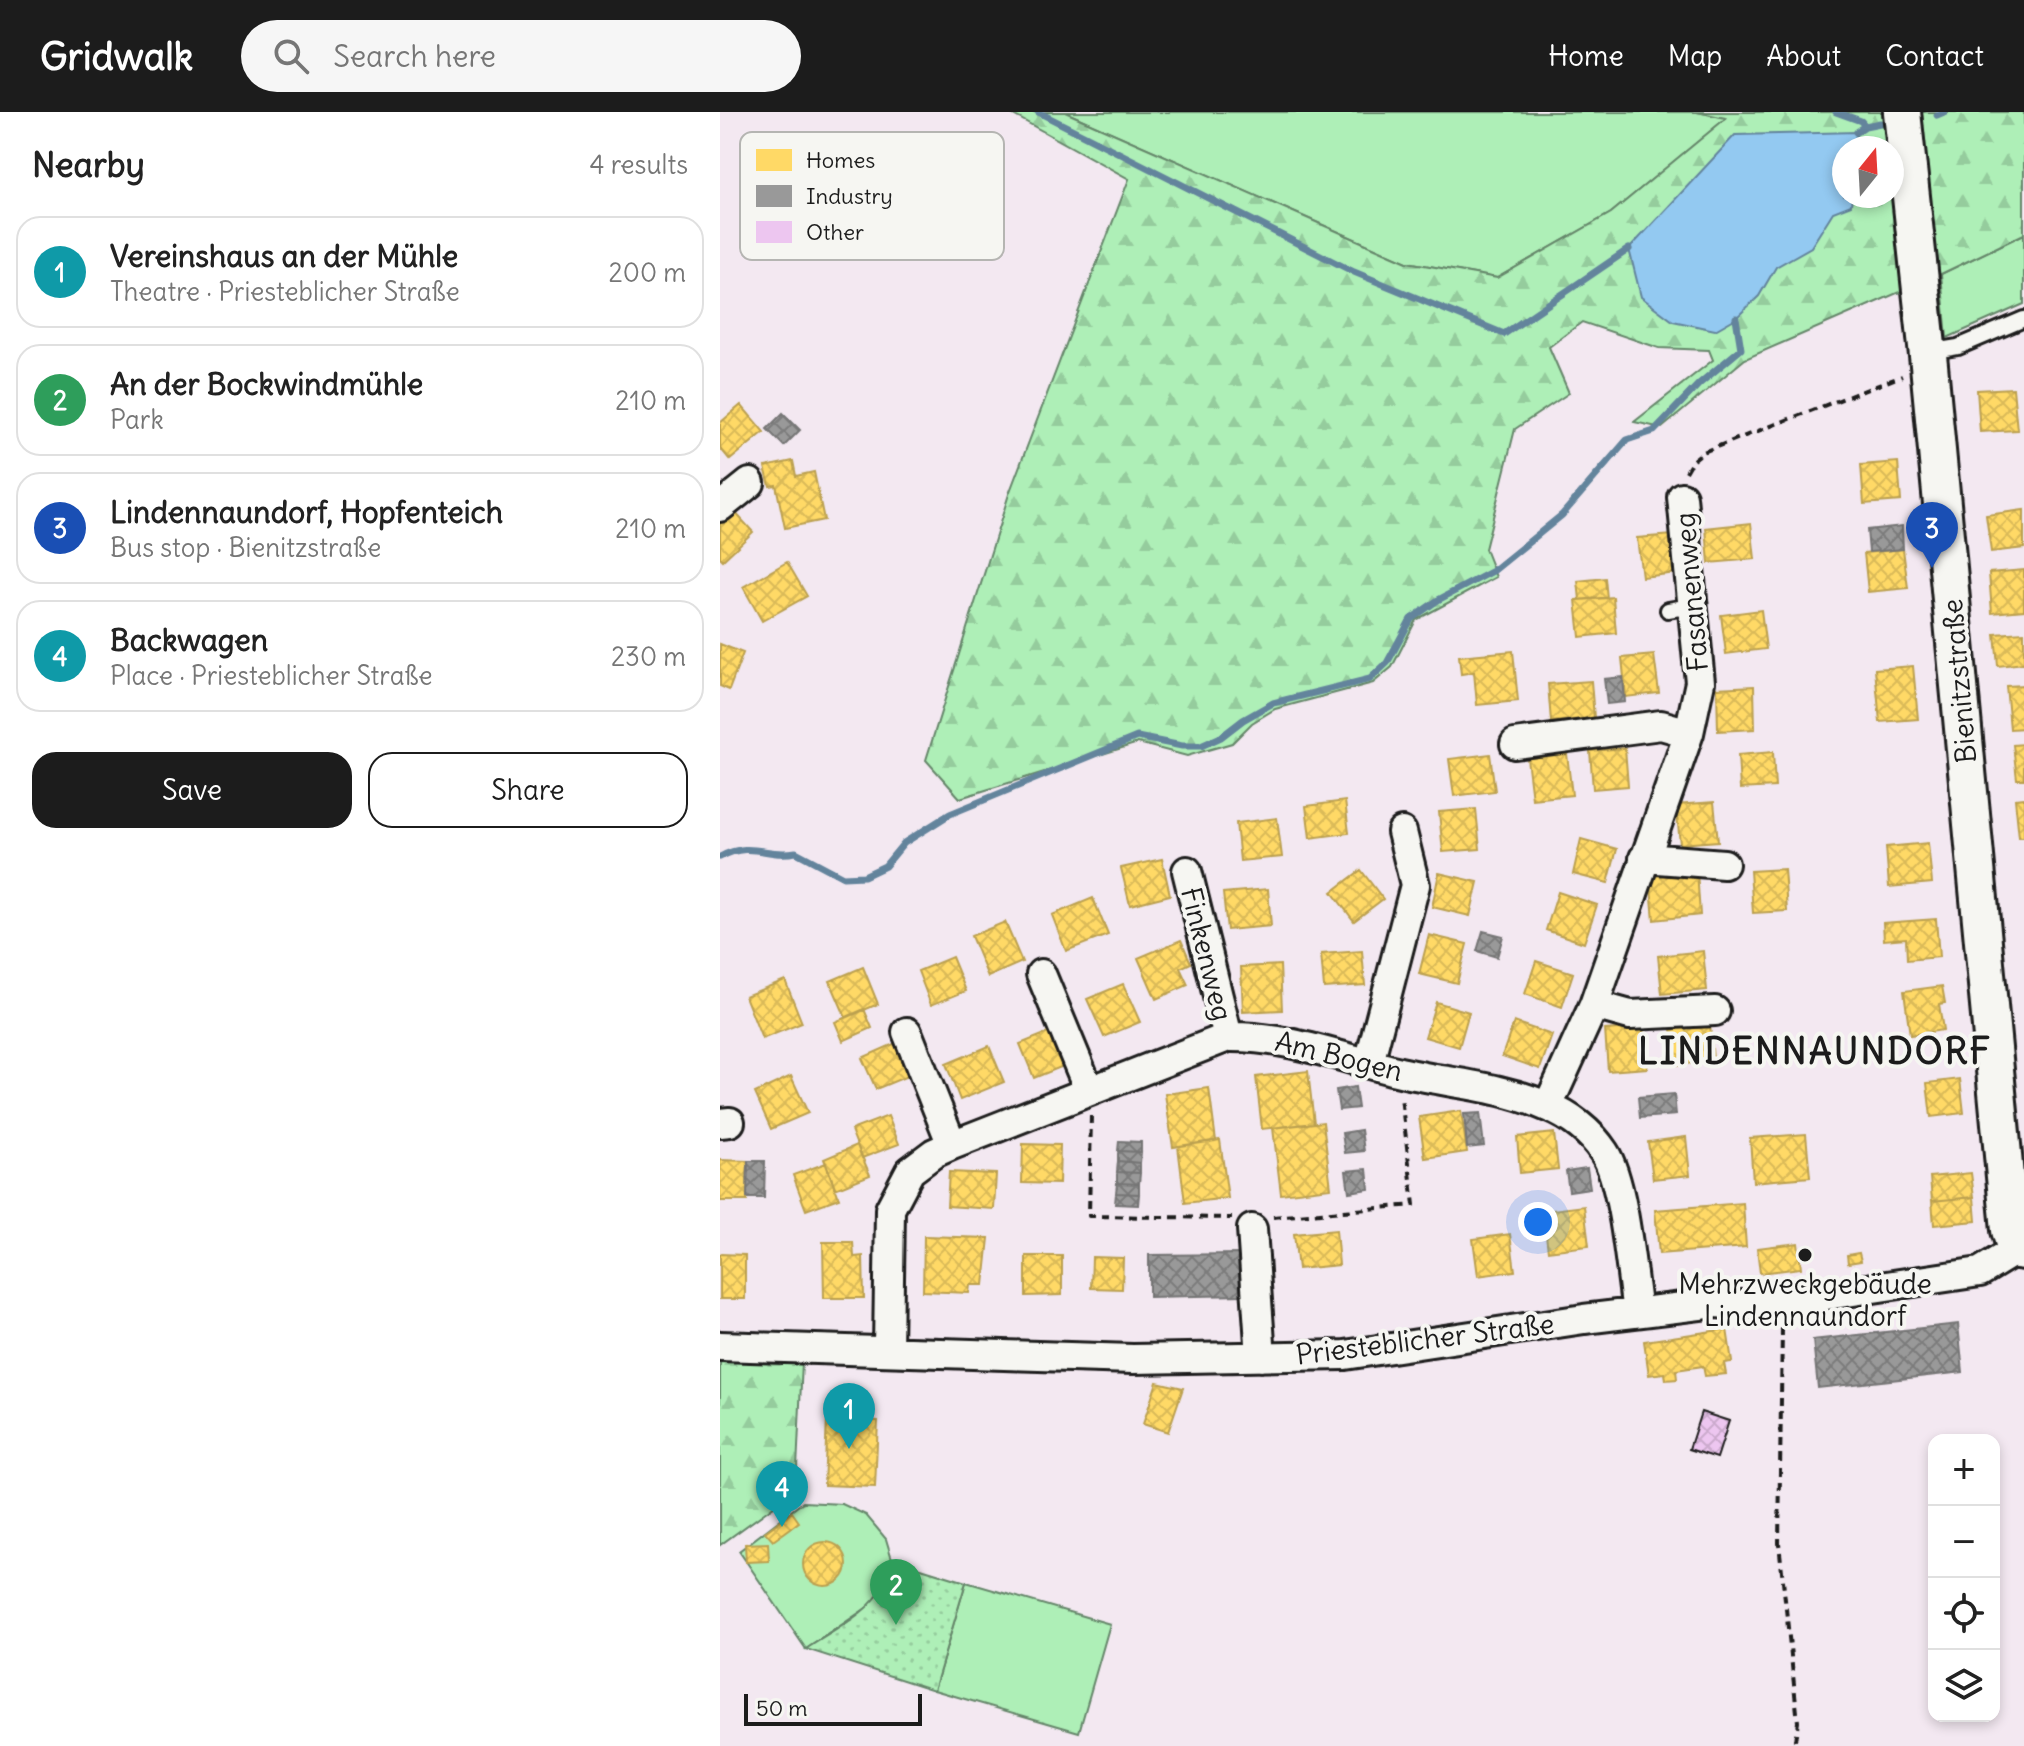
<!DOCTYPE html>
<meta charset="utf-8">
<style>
body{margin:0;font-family:Delius,sans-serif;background:#f6f6f6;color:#222}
.controls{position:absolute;right:24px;bottom:24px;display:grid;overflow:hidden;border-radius:16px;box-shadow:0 4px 12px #0003}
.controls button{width:72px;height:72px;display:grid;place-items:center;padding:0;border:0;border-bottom:2px solid #e0e0e0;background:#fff;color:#222;font:40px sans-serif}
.compass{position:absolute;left:1112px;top:24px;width:72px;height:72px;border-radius:50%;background:#fff;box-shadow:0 4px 12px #0003;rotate:18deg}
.scale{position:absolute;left:24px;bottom:20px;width:178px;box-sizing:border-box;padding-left:8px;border:4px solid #1c1c1c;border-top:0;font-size:22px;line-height:28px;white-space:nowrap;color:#1c1c1c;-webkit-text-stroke:6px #f6f6f2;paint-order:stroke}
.you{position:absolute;left:818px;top:1110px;width:28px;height:28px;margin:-20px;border:6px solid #fff;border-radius:50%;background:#1a73e8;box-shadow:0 0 0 12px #1a73e833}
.badge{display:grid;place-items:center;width:52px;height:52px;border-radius:50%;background:#1c1c1c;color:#fff;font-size:26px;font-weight:700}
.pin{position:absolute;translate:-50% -66px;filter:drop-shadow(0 2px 4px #0008)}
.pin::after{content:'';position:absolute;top:42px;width:28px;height:24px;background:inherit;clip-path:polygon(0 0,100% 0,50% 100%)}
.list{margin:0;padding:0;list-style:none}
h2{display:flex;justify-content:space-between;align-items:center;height:104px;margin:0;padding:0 32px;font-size:34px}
h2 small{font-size:26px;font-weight:400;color:#767676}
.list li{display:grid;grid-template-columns:52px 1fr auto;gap:24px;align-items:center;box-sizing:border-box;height:112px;margin:0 16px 16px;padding:0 16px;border:2px solid #e0e0e0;border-radius:24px}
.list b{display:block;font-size:30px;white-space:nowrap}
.list p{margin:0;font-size:26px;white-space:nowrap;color:#767676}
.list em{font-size:26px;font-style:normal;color:#767676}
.actions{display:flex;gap:16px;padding:24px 32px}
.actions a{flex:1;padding:18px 0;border:2px solid #1c1c1c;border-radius:24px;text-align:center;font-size:28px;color:#1c1c1c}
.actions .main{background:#1c1c1c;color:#fff}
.icon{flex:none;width:44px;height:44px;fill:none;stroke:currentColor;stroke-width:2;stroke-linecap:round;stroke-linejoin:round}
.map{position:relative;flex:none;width:1304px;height:1634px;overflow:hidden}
header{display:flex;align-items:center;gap:48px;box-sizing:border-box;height:112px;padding:0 40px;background:#1c1c1c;color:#fff}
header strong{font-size:38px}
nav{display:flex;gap:44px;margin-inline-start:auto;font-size:28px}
.search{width:560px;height:72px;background:#f6f6f6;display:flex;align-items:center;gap:20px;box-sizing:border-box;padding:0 28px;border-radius:44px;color:#767676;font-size:30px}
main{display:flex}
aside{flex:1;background:#fff}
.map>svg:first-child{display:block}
</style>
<header>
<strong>Gridwalk</strong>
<div class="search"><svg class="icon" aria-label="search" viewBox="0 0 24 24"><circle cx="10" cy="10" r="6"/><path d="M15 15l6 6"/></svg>Search here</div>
<nav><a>Home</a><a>Map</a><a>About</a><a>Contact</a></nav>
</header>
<main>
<aside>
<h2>Nearby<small>4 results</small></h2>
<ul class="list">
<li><span class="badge" style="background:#0f9aa8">1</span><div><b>Vereinshaus an der Mühle</b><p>Theatre · Priesteblicher Straße</p></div><em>200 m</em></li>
<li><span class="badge" style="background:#2e9e5b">2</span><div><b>An der Bockwindmühle</b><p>Park</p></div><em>210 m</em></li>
<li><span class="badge" style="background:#1a4fb4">3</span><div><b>Lindennaundorf, Hopfenteich</b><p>Bus stop · Bienitzstraße</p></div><em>210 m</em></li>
<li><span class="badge" style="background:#0f9aa8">4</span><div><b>Backwagen</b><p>Place · Priesteblicher Straße</p></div><em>230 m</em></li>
</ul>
<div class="actions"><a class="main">Save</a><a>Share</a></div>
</aside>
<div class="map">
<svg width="1304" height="1634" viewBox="0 0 1304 1634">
<defs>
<pattern id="forest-firs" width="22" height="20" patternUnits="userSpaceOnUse" patternTransform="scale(2)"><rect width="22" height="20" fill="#aeefb7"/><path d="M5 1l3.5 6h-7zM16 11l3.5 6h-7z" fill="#95cc9d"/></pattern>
<pattern id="park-dots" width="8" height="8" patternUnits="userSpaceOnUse" patternTransform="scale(2)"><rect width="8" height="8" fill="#aeefb7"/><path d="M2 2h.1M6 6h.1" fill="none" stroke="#95cc9d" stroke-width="1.8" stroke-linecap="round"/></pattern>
<pattern id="homes-cross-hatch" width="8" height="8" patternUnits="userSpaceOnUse" patternTransform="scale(2)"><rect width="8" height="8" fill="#ffd966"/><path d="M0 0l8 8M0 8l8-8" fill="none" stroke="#daba58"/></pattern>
<pattern id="industry-cross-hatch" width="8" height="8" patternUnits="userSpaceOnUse" patternTransform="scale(2)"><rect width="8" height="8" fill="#999"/><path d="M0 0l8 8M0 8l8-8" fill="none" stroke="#7c7c7c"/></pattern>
<pattern id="building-cross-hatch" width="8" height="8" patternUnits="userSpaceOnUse" patternTransform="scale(2)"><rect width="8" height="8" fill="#edc6f0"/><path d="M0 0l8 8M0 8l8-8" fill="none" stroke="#cbaacd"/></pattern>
</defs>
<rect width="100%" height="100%" fill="#f3e8f1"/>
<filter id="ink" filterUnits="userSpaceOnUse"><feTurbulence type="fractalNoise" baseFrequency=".0125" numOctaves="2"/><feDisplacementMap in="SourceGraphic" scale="16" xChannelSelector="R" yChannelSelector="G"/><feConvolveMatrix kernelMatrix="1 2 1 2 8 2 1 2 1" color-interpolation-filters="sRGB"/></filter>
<g filter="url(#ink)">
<path fill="#aeefb7" stroke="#65866a" stroke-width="2" d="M345,0H977L1007,6L891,101L777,166L687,150Z
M1304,122V192L1227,226L1221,162Z
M83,1390L122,1392L146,1403L166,1427L172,1447L171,1463L155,1490L86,1537L19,1439Z
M246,1470L390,1512L359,1620L214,1578Z"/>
<path fill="url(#forest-firs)" stroke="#65866a" stroke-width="2" fill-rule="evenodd" d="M288,0H345L687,150L777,166L891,101L1006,6L977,0H1304V122L1221,162L1025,247L942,316L914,310L993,248L989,238L939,236L862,210L829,235L849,281L795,317L765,437L776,465L696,508L672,555L653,571L555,597L532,611L512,631L467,644L418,631L240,686L206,648L289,382L409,67ZM1124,36H1172V84H1124Z
M0,1247L82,1250L76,1378L0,1433Z"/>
<path fill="url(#park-dots)" stroke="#65866a" stroke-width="2" d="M172,1447L246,1470L214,1578L86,1537C120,1514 169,1493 172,1447Z"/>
<path fill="#93c9f1" stroke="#63849c" stroke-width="2" d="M1136,20L1135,36H1124V84H1132L1131,93L1113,100L1091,135L1056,155L1039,184L1016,206L995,218L953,209L921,185L909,137L1015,23Z"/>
<path fill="url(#homes-cross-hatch)" stroke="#bba050" stroke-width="2" d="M1293,276L1297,318L1260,320L1257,278Z
M21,293L44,320L10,348L0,336V311Z
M73,349L76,364L94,360L104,408L65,416L56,373L50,374L45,355Z
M1178,350L1181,389L1144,392L1141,353Z
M12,397L33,420L3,448L0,445V407Z
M1304,398V436L1271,440L1266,403Z
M1031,411L1035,447L989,451L986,416Z
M953,423L957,461L922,465L917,426Z
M1183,437L1188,476L1148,480L1144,441Z
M67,450L87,484L42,509L23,475Z
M1304,458V498L1272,501L1269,461Z
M885,466L887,486L860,488L858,469Z
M893,485L896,521L860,525L856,488Z
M1041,498L1046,537L1006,542L1001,503Z
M1304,520V551L1278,554L1275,522Z
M0,532L23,541L9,578L0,574Z
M793,539L798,589L757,593L754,560L741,562L739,544Z
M934,543L939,581L906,585L902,546Z
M1193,554L1198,607L1160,610L1155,557Z
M871,569L874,606L831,610L828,572Z
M1304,573V616L1290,617L1286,574Z
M1034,574L1035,617L998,619L997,576Z
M1304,632V667H1297L1293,633Z
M905,636L908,674L873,677L870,639Z
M1053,640L1055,675L1020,677L1018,643Z
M770,642L775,679L734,684L729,647Z
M847,642L852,683L812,687L807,646Z
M1304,686V725H1299L1295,687Z
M625,689L629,721L590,726L586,694Z
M994,690L998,729L960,732L956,693Z
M756,697L760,737L723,740L719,700Z
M557,706L562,745L520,749L516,711Z
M861,727L897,737L888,771L853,762Z
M1208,731L1212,771L1169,775L1166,735Z
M442,747L450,783L410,793L401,756Z
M1064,757L1067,799L1033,801L1030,759Z
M641,758L663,787L634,809L612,780Z
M977,759L980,803L934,808L930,763Z
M719,761L758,770L750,804L712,795Z
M548,777L551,814L507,818L503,781Z
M838,780L877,793L864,831L826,818Z
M373,786L388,823L346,839L332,803Z
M1216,807L1219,845L1187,848L1186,826L1164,828L1163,811Z
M285,810L302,850L268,865L251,824Z
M709,823L747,832L737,871L699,862Z
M461,828L471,851L460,856L468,873L436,887L418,846Z
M642,839L645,873L604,876L601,842Z
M983,839L987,878L942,882L938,844Z
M232,845L246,879L211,893L198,859Z
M816,849L853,861L842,895L805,882Z
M560,853L562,898L523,900L521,855Z
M143,855L158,892L126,906L110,869Z
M65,868L82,911L42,927L25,884Z
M403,872L420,910L384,925L367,887Z
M1222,874L1225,891L1219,892L1223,918L1190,923L1184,879Z
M716,890L749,900L739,935L705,925Z
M144,897L152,916L123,929L115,910Z
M794,910L832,923L820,957L782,944Z
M990,912L993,949L955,953L952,916Z
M924,915L927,956L888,959L885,918Z
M337,917L351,951L314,966L300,932Z
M176,931L190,963L156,977L142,946Z
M269,934L284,970L240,988L226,952Z
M588,959L594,1011L542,1017L536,965Z
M71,964L88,1001L51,1017L35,981Z
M1240,967L1244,1001L1211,1005L1207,971Z
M489,976L496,1029L453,1035L445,982Z
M741,999L747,1040L705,1046L699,1005Z
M168,1004L179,1032L142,1046L131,1018Z
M603,1010L611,1076L561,1082L553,1016Z
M834,1021L838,1057L800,1061L797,1025Z
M1086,1022L1090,1065L1033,1070L1030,1026Z
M966,1025L970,1063L933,1067L928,1030Z
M500,1028L508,1086L465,1091L458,1034Z
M303,1032L340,1033L339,1072L302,1071Z
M137,1033L150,1063L115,1077L104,1047Z
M0,1048L28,1049L27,1089H0Z
M106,1051L119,1086L86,1098L73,1063Z
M229,1060L276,1062L274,1097L227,1094Z
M1251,1061L1254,1085L1212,1089L1210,1065Z
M1254,1085L1256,1109L1214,1113L1212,1089Z
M1023,1091L1026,1135L939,1142L935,1098Z
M864,1094L869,1134L828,1139L823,1099Z
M616,1118L619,1153L578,1157L574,1122Z
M790,1122L795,1159L758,1164L753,1127Z
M204,1124L269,1126L264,1173H250L249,1181L203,1179Z
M103,1130H133L134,1145L143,1144L144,1186H104Z
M1078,1131L1081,1156L1040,1161L1037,1136Z
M1139,1141L1141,1149L1128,1151L1127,1143Z
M0,1142L25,1143V1187H0Z
M306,1144H342V1183L306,1184Z
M372,1145L403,1146L402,1177L371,1176Z
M1007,1217L1012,1250L1004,1251L1006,1262L985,1264L983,1254L956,1258L957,1267L946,1268L945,1261L929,1263L924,1229Z
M437,1270L463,1276L448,1320L423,1312Z
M107,1307L158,1309L155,1375L104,1373Z
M72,1400L79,1410L53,1429L45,1420Z
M83 1452a22 22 0 1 1 44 0a22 22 0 1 1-44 0Z
M48,1431L49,1449L26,1450L25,1432Z"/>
<path fill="url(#industry-cross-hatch)" stroke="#747474" stroke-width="2" d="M63,301L80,318L64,334L47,317Z
M1182,414L1183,437L1149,440L1147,418Z
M903,565L905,590L887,592L884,567Z
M763,819L783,824L777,845L757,839Z
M635,975L638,996L619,998L616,978Z
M954,982L956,1003L920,1006L918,985Z
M760,1001L764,1034L747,1036L744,1002Z
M641,1018L644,1039L625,1041L622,1021Z
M399,1029L421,1030V1040L398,1039Z
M398,1039L421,1040L420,1051L398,1049Z
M28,1049H45L44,1086H27Z
M398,1049L420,1051V1061L397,1060Z
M867,1056L870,1076L849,1079L846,1059Z
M647,1057L649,1077L629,1080L626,1059Z
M397,1060L420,1061L419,1072L397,1071Z
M397,1071L419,1072V1082L396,1081Z
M396,1081L419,1082L418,1093L395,1092Z
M522,1142L523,1183L429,1185V1143Z
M1238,1212L1243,1260L1098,1276L1093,1228Z"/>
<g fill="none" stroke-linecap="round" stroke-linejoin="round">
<path stroke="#63849c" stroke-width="7" d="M318,0L634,160L784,222L909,137
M1116,0L1141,9L1145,14
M1217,3L1224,0
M1136,20L1145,14L1160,11
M0,745C33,728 45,746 76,740L123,765L144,764L165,754L184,731L230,702L417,625L462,634H481L501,625L523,608L553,591L650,567L667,551L691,507L718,488L773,459L842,403L907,328L934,319L979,272L1021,237L1016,206"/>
</g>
<path fill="url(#building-cross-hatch)" stroke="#1c1c1c" stroke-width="2" d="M981,1300L1009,1309L997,1346L969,1337Z"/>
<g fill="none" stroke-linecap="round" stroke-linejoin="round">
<g stroke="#1c1c1c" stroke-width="20">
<path id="service" d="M1208,240L1238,235L1304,207
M948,498L971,494"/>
</g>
<g stroke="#1c1c1c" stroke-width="34">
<path id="minor" d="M0,395L30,371
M795,632L941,613L969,621
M924,746L1004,752
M467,759L508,925
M321,862L369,978
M874,893L910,903L995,899
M187,920L232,1033
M649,951L695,773L682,720
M828,994L874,893L969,621L980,570L962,385
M0,1011L10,1010
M532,1117L541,1245
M0,1234L413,1247L625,1243L864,1207L996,1191L1033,1194L1260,1160L1296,1138
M168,1238L170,1097L190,1059L214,1041L232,1033L508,925C568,924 622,946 680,960C728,971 782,974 828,995C850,1004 871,1020 884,1040C904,1070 911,1161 917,1200"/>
</g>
<g stroke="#1c1c1c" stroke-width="42">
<path id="tertiary" d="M1182,0L1209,253L1290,1118L1296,1138L1304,1139"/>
</g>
<path stroke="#1c1c1c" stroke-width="4" stroke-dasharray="8 6" stroke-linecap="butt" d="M966,360L973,348L983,340L1182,264
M371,1004L369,1104L512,1106
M553,1105L694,1093L681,985
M1062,1216L1059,1431L1078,1610L1074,1634"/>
<use href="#service" stroke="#f6f6f2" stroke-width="14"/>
<use href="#minor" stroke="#f6f6f2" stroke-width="28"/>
<use href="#tertiary" stroke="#f6f6f2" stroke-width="36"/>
</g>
</g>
<circle fill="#1c1c1c" stroke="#f6f6f2" stroke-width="3" cx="1085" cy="1143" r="8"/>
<g text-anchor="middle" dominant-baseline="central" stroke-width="8" stroke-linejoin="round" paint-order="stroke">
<g font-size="28" fill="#1c1c1c" stroke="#f6f6f2">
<text transform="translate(971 480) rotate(-95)">Fasanenweg</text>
<text transform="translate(1239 569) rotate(-95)">Bienitzstraße</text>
<text transform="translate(487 842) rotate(76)">Finkenweg</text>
<text transform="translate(619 944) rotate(14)">Am Bogen</text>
<text transform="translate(705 1227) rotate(-7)">Priesteblicher Straße</text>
</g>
<g font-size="28" fill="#1c1c1c" stroke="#f6f6f2">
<text x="1085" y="1172">Mehrzweckgebäude<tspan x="1085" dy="32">Lindennaundorf</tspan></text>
</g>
<g font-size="36" font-weight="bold" letter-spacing="2" fill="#1c1c1c" stroke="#f6f6f2">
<text x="1095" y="939">LINDENNAUNDORF</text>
</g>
</g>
<rect x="20" y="20" width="264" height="128" rx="12" fill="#f6f6f2" stroke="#b5b5b2" stroke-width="2"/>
<rect x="36" y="37" width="36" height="22" fill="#ffd966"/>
<rect x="36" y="73" width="36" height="22" fill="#999"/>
<rect x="36" y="109" width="36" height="22" fill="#edc6f0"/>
<g font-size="22" fill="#1c1c1c">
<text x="86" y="56">Homes</text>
<text x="86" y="92">Industry</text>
<text x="86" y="128">Other</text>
</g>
</svg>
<div class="controls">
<button>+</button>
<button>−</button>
<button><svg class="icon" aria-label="locate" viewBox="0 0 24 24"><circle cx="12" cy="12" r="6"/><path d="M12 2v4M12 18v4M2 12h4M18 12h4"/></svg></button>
<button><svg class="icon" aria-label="layers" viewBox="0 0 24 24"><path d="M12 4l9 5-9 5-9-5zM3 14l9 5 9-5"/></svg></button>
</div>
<svg class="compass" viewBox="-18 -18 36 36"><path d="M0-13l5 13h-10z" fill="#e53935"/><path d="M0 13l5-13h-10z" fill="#767676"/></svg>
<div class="scale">50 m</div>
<div class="you"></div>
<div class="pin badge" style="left:129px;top:1337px;background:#0f9aa8">1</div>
<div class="pin badge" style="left:176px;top:1513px;background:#2e9e5b">2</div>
<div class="pin badge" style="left:1212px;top:456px;background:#1a4fb4">3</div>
<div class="pin badge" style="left:62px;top:1415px;background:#0f9aa8">4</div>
</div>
</main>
